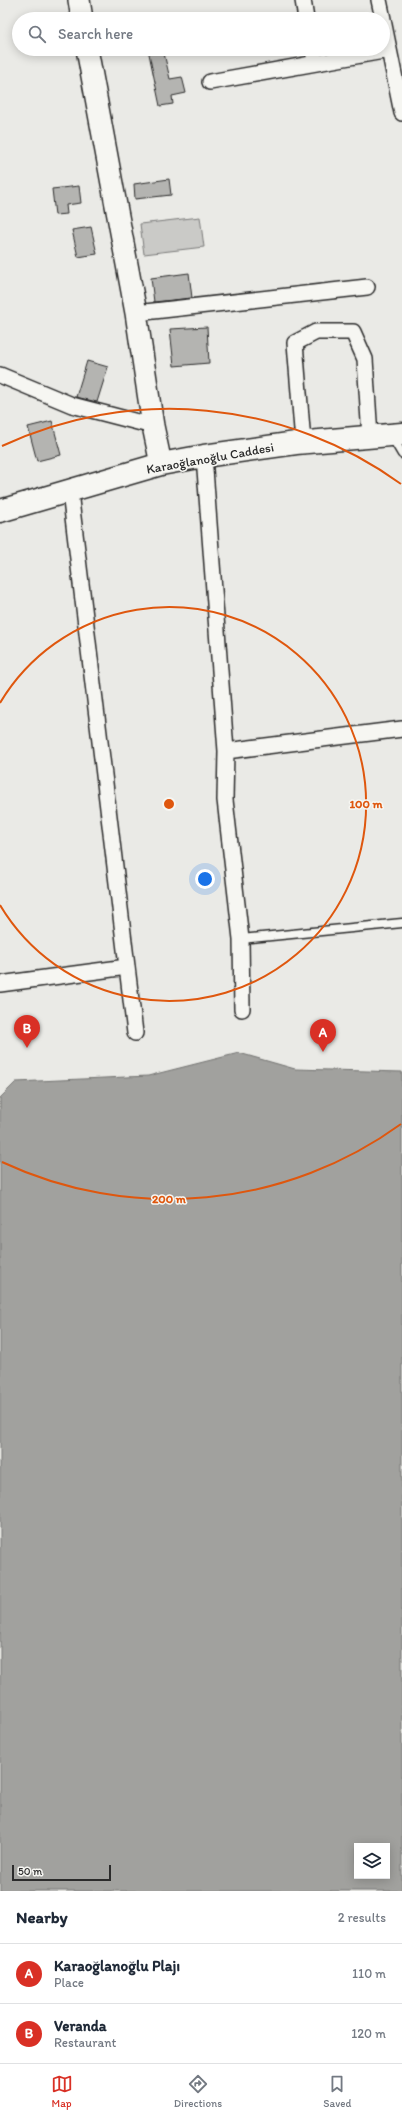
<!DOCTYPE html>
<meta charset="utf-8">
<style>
body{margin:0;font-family:Itim,sans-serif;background:#f2f2f3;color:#1f2937}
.controls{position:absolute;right:12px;bottom:12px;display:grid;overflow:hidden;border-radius:0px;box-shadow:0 2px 10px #0003}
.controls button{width:36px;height:36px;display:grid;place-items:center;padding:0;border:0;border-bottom:1px solid #e0e1e3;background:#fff;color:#1f2937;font:20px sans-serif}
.scale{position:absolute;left:12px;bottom:10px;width:99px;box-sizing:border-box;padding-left:4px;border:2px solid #2b2b2b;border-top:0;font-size:11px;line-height:14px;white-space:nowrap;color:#2b2b2b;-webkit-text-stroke:3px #f6f6f2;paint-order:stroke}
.you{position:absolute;left:205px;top:879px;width:14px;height:14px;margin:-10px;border:3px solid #fff;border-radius:50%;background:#1a73e8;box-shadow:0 0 0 6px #1a73e833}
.badge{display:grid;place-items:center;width:26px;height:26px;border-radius:50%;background:#d93025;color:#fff;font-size:13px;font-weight:700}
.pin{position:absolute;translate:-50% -33px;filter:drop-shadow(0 1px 2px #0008)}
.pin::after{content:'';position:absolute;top:21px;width:14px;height:12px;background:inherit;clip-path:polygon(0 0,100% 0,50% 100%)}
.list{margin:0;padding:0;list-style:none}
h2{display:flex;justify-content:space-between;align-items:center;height:52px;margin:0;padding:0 16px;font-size:17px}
h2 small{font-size:13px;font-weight:400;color:#747a83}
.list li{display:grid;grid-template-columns:26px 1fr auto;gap:12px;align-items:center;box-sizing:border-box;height:60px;padding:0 16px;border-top:1px solid #e0e1e3}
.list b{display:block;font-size:15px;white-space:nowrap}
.list p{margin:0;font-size:13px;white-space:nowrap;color:#747a83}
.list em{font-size:13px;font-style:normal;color:#747a83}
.icon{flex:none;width:22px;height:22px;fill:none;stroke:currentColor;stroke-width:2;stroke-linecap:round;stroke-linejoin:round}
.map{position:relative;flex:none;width:402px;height:1891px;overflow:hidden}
.search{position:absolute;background:#fff;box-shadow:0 2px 10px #0003;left:12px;right:12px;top:12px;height:44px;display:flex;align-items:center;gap:10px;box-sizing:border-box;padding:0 14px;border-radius:22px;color:#747a83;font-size:15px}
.sheet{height:172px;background:#fff}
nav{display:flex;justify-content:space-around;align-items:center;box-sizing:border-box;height:56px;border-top:1px solid #e0e1e3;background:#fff;font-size:11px;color:#747a83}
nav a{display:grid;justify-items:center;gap:2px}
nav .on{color:#d93025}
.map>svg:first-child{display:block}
</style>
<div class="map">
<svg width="402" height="1891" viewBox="0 0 402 1891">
<rect width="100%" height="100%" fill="#eaeae6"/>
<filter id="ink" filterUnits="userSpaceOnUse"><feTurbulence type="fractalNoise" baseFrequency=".025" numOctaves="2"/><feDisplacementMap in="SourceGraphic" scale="8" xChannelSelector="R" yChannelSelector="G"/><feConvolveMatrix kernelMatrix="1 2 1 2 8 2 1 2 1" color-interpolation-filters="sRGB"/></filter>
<g filter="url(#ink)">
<path fill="#cacac7" stroke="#7a7a79" d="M200,217L204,247L144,254L140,224Z"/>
<path fill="#a1a19e" stroke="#727270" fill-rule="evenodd" d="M239,1053L295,1069L402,1072V1891H0V1098L16,1082L148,1076ZM357,1846H387V1876H357Z"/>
<path fill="#b4b4b1" stroke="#2b2b2b" d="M148,49H163L170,79L182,77L186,93L172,96L173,104L160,106Z
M169,179L171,195L135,199L134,184Z
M79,186L81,203L66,205L67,214L55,215L52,189Z
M91,227L97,254L78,257L72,230Z
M189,273L192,298L154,302L151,278Z
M207,327L209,363L174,366L170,329Z
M87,361L108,367L97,402L76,397Z
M52,421L61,455L37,461L28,427Z"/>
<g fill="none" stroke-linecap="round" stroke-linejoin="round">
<g stroke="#2b2b2b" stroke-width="11">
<path id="lane" d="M392,437L402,454
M241,939L402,923"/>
</g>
<g stroke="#2b2b2b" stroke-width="18">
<path id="street" d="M303,0L306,19
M379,0L383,19
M383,20L402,113
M313,49L315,63
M210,82L389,50
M136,313L367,287
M0,375L72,405L153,426
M303,442L295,343L316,332H353L365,359L370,437
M204,456L226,751L225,800L241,939L242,1009
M70,492L135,1033
M226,751L402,729
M0,984L127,967"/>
</g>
<g stroke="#2b2b2b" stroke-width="24">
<path id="secondary" d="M79,0L82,19
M87,49L136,313L153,426L161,464"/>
</g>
<g stroke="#2b2b2b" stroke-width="25">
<path id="primary" d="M0,511L161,464L204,456L296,443L402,434"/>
</g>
<use href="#lane" stroke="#f6f6f2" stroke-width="8"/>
<use href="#street" stroke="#f6f6f2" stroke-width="15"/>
<use href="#secondary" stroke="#f6f6f2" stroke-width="21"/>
<use href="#primary" stroke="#f6f6f2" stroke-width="22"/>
</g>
</g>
<g fill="none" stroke="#df570e" stroke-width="2">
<path d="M0 703A197 197 0 1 1 0 905"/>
<path d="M401 1124A395 395 0 0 1 2 1162M2 446A395 395 0 0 1 401 484"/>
</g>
<g text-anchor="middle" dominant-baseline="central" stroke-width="3" stroke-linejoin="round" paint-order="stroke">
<g font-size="13" fill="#2b2b2b" stroke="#f6f6f2">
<text transform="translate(210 458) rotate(-10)">Karaoğlanoğlu Caddesi</text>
</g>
</g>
<circle cx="169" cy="804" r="6" fill="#df570e" stroke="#f6f6f2" stroke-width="2"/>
<g font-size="12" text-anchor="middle" font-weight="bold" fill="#df570e" stroke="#f6f6f2" stroke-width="3" stroke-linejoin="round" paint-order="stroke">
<text x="366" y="808">100 m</text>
<text x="169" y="1203">200 m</text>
</g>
</svg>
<div class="controls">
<button><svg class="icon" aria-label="layers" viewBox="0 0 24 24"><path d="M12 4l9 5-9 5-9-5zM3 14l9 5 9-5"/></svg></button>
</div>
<div class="scale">50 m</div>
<div class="you"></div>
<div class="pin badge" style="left:323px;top:1052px">A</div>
<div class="pin badge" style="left:27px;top:1048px">B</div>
<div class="search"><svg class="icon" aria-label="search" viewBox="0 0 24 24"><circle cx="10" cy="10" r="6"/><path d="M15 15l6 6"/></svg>Search here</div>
</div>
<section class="sheet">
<h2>Nearby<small>2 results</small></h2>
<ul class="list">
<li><span class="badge">A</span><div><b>Karaoğlanoğlu Plajı</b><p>Place</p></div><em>110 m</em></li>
<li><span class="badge">B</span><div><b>Veranda</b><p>Restaurant</p></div><em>120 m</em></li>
</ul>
</section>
<nav>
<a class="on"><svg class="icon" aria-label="map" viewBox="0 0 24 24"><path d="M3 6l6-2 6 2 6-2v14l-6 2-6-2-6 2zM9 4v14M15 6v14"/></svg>Map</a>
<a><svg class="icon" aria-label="directions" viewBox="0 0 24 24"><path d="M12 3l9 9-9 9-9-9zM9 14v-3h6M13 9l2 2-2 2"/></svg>Directions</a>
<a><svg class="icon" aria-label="saved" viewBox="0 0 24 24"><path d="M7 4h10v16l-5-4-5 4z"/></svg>Saved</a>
</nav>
